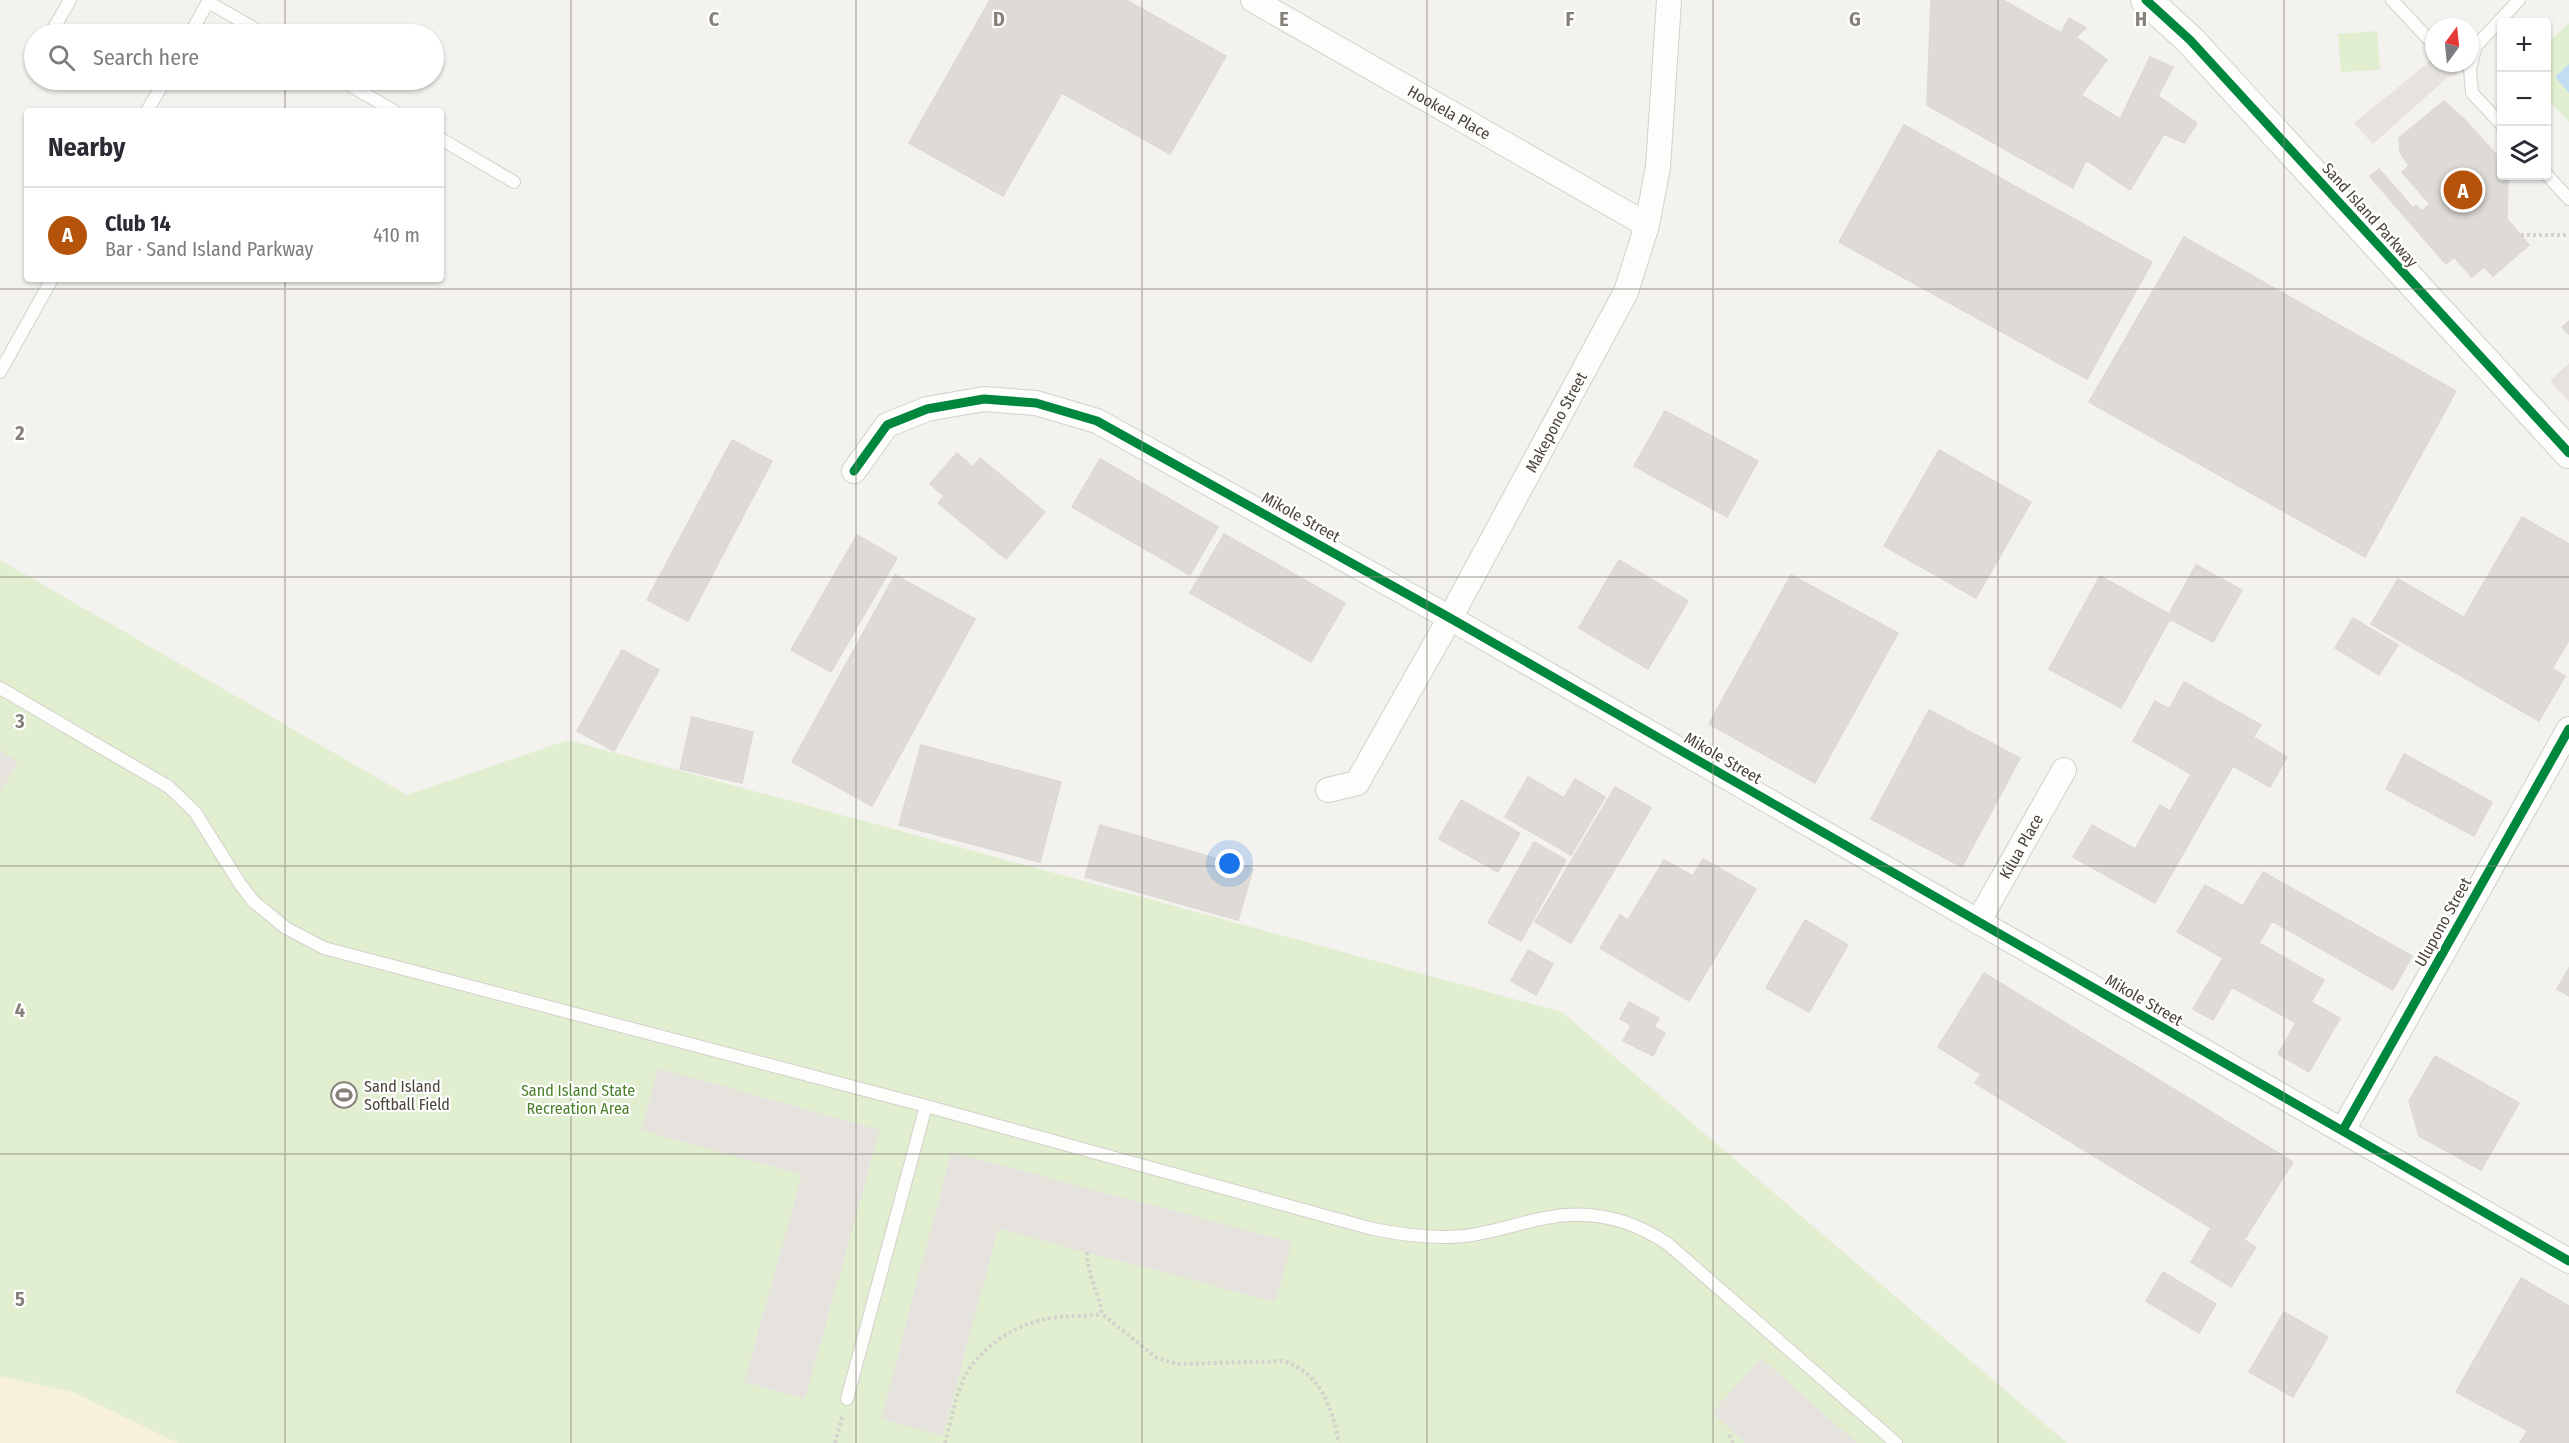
<!DOCTYPE html>
<meta charset="utf-8">
<style>
body{margin:0;font-family:"Fira Sans Condensed",sans-serif;background:#f7f7f7;color:#2b2b33}
.controls{position:absolute;right:18px;top:18px;display:grid;overflow:hidden;border-radius:6px;box-shadow:0 2px 4px #0004}
.controls button{width:54px;height:54px;display:grid;place-items:center;padding:0;border:0;border-bottom:2px solid #e1e1e2;background:#fff;color:#2b2b33;font:30px sans-serif}
.compass{position:absolute;left:2425px;top:18px;width:54px;height:54px;border-radius:50%;background:#fff;box-shadow:0 2px 4px #0004;rotate:15deg}
.you{position:absolute;left:1230px;top:864px;width:21px;height:21px;margin:-15px;border:4px solid #fff;border-radius:50%;background:#1a73e8;box-shadow:0 0 0 9px #1a73e833}
.badge{display:grid;place-items:center;width:39px;height:39px;border-radius:50%;background:#b45309;color:#fff;font-size:20px;font-weight:700}
.pin{position:absolute;translate:-50% -50%;border:3px solid #fff;box-shadow:0 2px 6px #0006}
.list{margin:0;padding:0;list-style:none}
h2{display:flex;justify-content:space-between;align-items:center;height:78px;margin:0;padding:0 24px;font-size:26px}
h2 small{font-size:20px;font-weight:400;color:#7c7c81}
.list li{display:grid;grid-template-columns:39px 1fr auto;gap:18px;align-items:center;box-sizing:border-box;height:96px;padding:0 24px;border-top:2px solid #e1e1e2}
.list b{display:block;font-size:22px;white-space:nowrap}
.list p{margin:0;font-size:20px;white-space:nowrap;color:#7c7c81}
.list em{font-size:20px;font-style:normal;color:#7c7c81}
.icon{flex:none;width:33px;height:33px;fill:none;stroke:currentColor;stroke-width:2;stroke-linecap:round;stroke-linejoin:round}
.map{position:relative;flex:none;width:2569px;height:1443px;overflow:hidden}
.search{position:absolute;background:#fff;box-shadow:0 2px 4px #0004;left:24px;top:24px;width:420px;height:66px;display:flex;align-items:center;gap:15px;box-sizing:border-box;padding:0 21px;border-radius:33px;color:#7c7c81;font-size:22px}
.panel{position:absolute;background:#fff;box-shadow:0 2px 4px #0004;left:24px;top:108px;width:420px;height:174px;border-radius:6px}
.map>svg:first-child{display:block}
</style>
<div class="map">
<svg width="2569" height="1443" viewBox="0 0 2569 1443">
<rect width="100%" height="100%" fill="#f4f2ee"/>
<path fill="#e1eecf" d="M2569,23V122L2547,98L2546,44Z
M2377,31L2380,70L2341,72L2338,34Z
M0,560L407,795L568,740L1562,1012L2067,1443H0Z"/>
<path fill="#f7f0da" d="M0,1376L73,1392L178,1443H0Z"/>
<path fill="#e6e3df" d="M2434,58V63H2461L2470,69L2448,77L2373,144L2354,123Z
M2569,363V402L2550,381Z
M0,750L18,762L0,794Z
M658,1068L880,1130L805,1399L744,1382L802,1175L641,1130Z
M951,1152L1292,1242L1276,1302L998,1229L943,1436L881,1419Z
M1761,1358L1857,1443H1745L1712,1413Z"/>
<path fill="#c0ddf1" d="M2569,64V93L2555,77Z"/>
<path fill="#dedbd6" stroke="#dcd9d4" stroke-width="1.5" d="M990,0H1126L1226,56L1170,154L1062,93L1003,196L909,143Z
M1931,0H2003L2061,33L2069,18L2086,28L2076,37L2107,60L2081,95L2120,119L2150,57L2173,67L2158,96L2197,123L2184,143L2164,134L2130,190L2086,160L2073,188L1927,105Z
M2444,101L2464,119L2409,166L2400,152L2399,138Z
M2464,119L2502,161V176H2508L2507,219L2529,245L2493,276L2484,267L2472,277L2454,257L2446,264L2404,216L2416,205L2422,211L2430,204L2402,172Z
M1904,125L2152,262L2087,379L1839,242Z
M2379,169L2413,208L2404,216L2370,176Z
M2184,237L2456,391L2365,557L2089,402Z
M2569,321V334L2562,327Z
M1665,411L1758,461L1727,517L1634,466Z
M732,440L772,461L688,621L647,600Z
M1939,450L2031,502L1976,598L1884,546Z
M957,453L973,467L980,458L1045,512L1006,559L938,503L944,496L930,484Z
M1100,459L1218,527L1190,575L1072,507Z
M2522,517L2569,544V640L2552,669L2464,617Z
M1224,534L1345,603L1311,662L1190,593Z
M857,535L897,558L831,672L791,650Z
M1619,560L1688,601L1648,669L1579,628Z
M2196,565L2242,590L2213,642L2170,619L2121,708L2049,669L2100,576L2169,614Z
M895,575L975,619L872,806L792,762Z
M1791,575L1898,633L1815,783L1709,724Z
M2398,579L2565,676L2539,721L2371,624Z
M2353,618L2398,645L2379,675L2335,648Z
M622,650L659,670L614,751L577,731Z
M2184,682L2261,725L2253,737L2287,757L2270,787L2233,766L2155,903L2073,857L2092,825L2135,849L2160,805L2170,811L2191,774L2133,741L2155,701L2169,709Z
M1929,710L2020,758L1962,867L1871,819Z
M692,717L753,732L742,783L680,769Z
M921,745L1061,782L1040,862L899,825Z
M2404,754L2492,802L2474,836L2386,789Z
M1528,777L1564,798L1575,779L1605,797L1571,855L1505,817Z
M1615,787L1651,808L1571,943L1535,922Z
M1461,800L1520,833L1498,872L1439,839Z
M1100,825L1253,869L1238,920L1085,877Z
M1534,842L1566,860L1521,941L1488,923Z
M1703,859L1756,889L1689,1001L1600,948L1620,915L1628,920L1664,860L1693,876Z
M2263,872L2412,956L2393,990L2272,921L2259,943L2324,980L2311,1002L2340,1018L2309,1072L2278,1054L2296,1023L2232,987L2213,1020L2193,1009L2223,958L2177,932L2205,885L2243,906Z
M1805,920L1848,945L1809,1012L1766,988Z
M1528,950L1553,964L1536,995L1511,981Z
M2569,968V996L2557,989Z
M1984,973L2293,1162L2244,1240L2256,1247L2231,1287L2191,1262L2211,1228L1975,1083L1981,1074L1938,1047Z
M1629,1002L1659,1018L1654,1027L1665,1033L1653,1056L1623,1041L1631,1025L1620,1019Z
M2435,1056L2519,1103L2481,1170L2419,1136L2409,1101Z
M2163,1272L2216,1304L2199,1333L2146,1301Z
M2521,1278L2569,1306V1443H2551L2456,1392Z
M2284,1312L2328,1337L2293,1397L2249,1372Z
M2528,1430L2551,1443H2520Z"/>
<g fill="none" stroke-linecap="round" stroke-linejoin="round">
<g stroke="#d2d0cb" stroke-width="14">
<path id="service" d="M2392,0L2434,45
M51,33L70,0
M190,34L208,2L264,34
M341,80L394,111
M147,111L165,80
M2502,125L2472,93L2470,69L2476,46L2519,0
M441,139L514,182
M2546,174L2569,199
M0,372L52,279
M0,688L169,787L195,812L240,884L253,901L286,928L324,948L926,1106L1373,1229C1403,1235 1433,1239 1464,1236C1492,1233 1518,1223 1545,1218C1589,1209 1631,1219 1668,1244L1896,1443
M847,1399L926,1106"/>
</g>
<g stroke="#d2d0cb" stroke-width="26">
<g id="minor">
<path id="s1" d="M1253,0L1647,225"/>
<path d="M854,471L887,425L927,409L984,399L1036,403L1097,421L1450,618L2569,1261"/>
<path id="s2" d="M1328,790L1357,783L1450,618L1626,292L1647,225L1658,167L1669,0"/>
<path id="s3" d="M1978,922L2064,770"/>
<path d="M2343,1130L2569,729"/>
</g>
</g>
<g stroke="#d2d0cb" stroke-width="32">
<path id="tertiary" d="M2146,0L2190,40L2569,453"/>
</g>
<path stroke="#d3d2cc" stroke-width="4" stroke-dasharray="3 3" stroke-linecap="butt" d="M2521,235H2569
M1087,1252C1087,1275 1099,1293 1102,1314L1157,1358L1178,1364L1284,1361C1322,1375 1331,1406 1339,1443
M1729,1435L1733,1443
M835,1443L843,1414
M945,1443C951,1422 955,1396 965,1376C979,1350 1009,1329 1037,1321C1058,1315 1081,1317 1102,1314"/>
<use href="#service" stroke="#fdfdfc" stroke-width="12"/>
<use href="#minor" stroke="#fdfdfc" stroke-width="24"/>
<use href="#tertiary" stroke="#fdfdfc" stroke-width="30"/>
<g stroke="#fff" stroke-width="13">
<path id="cycleway" d="M2146,0L2190,40L2569,453
M854,471L887,425L927,409L984,399L1036,403L1097,421L1450,618L2569,1261
M2343,1130L2569,729"/>
</g>
<use href="#cycleway" stroke="#00873e" stroke-width="9"/>
</g>
<path fill="none" stroke="#868178" stroke-width="1.5" stroke-opacity="0.55" d="M285,0V34M571,0V1443M856,0V1443M1142,0V1443M1427,0V1443M1713,0V1443M1998,0V1443M2284,0V1443M285,80V111M285,279V1443M0,289H2569M0,577H2569M0,866H2569M0,1154H2569"/>
<defs>
<g id="stadium-ring" transform="scale(1.35)"><circle r="9.5" fill="#fff" stroke="#868178" stroke-width="1.5"/><path d="M0-5a6.5 5 0 1 0 0 10a6.5 5 0 1 0 0-10ZM-3.5-1.8h7v3.6h-7Z" fill="#868178"/></g>
</defs>
<g fill-rule="evenodd">
<use href="#stadium-ring" x="344" y="1095"/>
</g>
<g text-anchor="middle" dominant-baseline="central" stroke-width="4.5" stroke-linejoin="round" paint-order="stroke">
<g font-size="16" fill="#4b4439" stroke="#fff">
<text stroke="none"><textPath href="#s1" startOffset="226">Hookela Place</textPath></text>
<text transform="translate(2370 215) rotate(48)">Sand Island Parkway</text>
<text stroke="none"><textPath href="#s2" startOffset="442">Makepono Street</textPath></text>
<text transform="translate(1301 517) rotate(29)">Mikole Street</text>
<text transform="translate(1723 758) rotate(30)">Mikole Street</text>
<text stroke="none"><textPath href="#s3" startOffset="87">Kilua Place</textPath></text>
<text transform="translate(2443 922) rotate(-61)">Ulupono Street</text>
<text transform="translate(2144 1000) rotate(30)">Mikole Street</text>
</g>
<g font-size="16" fill="#4b4439" stroke="#fff" text-anchor="start">
<text x="364" y="1086">Sand Island<tspan x="364" dy="18">Softball Field</tspan></text>
</g>
<g font-size="16" fill="#4a7f2a" stroke="#fff">
<text x="578" y="1090">Sand Island State<tspan x="578" dy="18">Recreation Area</tspan></text>
</g>
</g>
<g font-size="20" text-anchor="middle" font-weight="bold" fill="#868178" stroke="#fff" stroke-width="4.5" stroke-linejoin="round" paint-order="stroke">
<text x="714" y="26">C</text>
<text x="999" y="26">D</text>
<text x="1284" y="26">E</text>
<text x="1570" y="26">F</text>
<text x="1855" y="26">G</text>
<text x="2141" y="26">H</text>
<text x="20" y="440">2</text>
<text x="20" y="728">3</text>
<text x="20" y="1017">4</text>
<text x="20" y="1306">5</text>
</g>
</svg>
<div class="controls">
<button>+</button>
<button>−</button>
<button><svg class="icon" aria-label="layers" viewBox="0 0 24 24"><path d="M12 4l9 5-9 5-9-5zM3 14l9 5 9-5"/></svg></button>
</div>
<svg class="compass" viewBox="-18 -18 36 36"><path d="M0-13l5 13h-10z" fill="#e53935"/><path d="M0 13l5-13h-10z" fill="#7c7c81"/></svg>
<div class="you"></div>
<div class="pin badge" style="left:2463px;top:190px">A</div>
<div class="search"><svg class="icon" aria-label="search" viewBox="0 0 24 24"><circle cx="10" cy="10" r="6"/><path d="M15 15l6 6"/></svg>Search here</div>
<section class="panel">
<h2>Nearby<small></small></h2>
<ul class="list">
<li><span class="badge">A</span><div><b>Club 14</b><p>Bar · Sand Island Parkway</p></div><em>410 m</em></li>
</ul>
</section>
</div>
